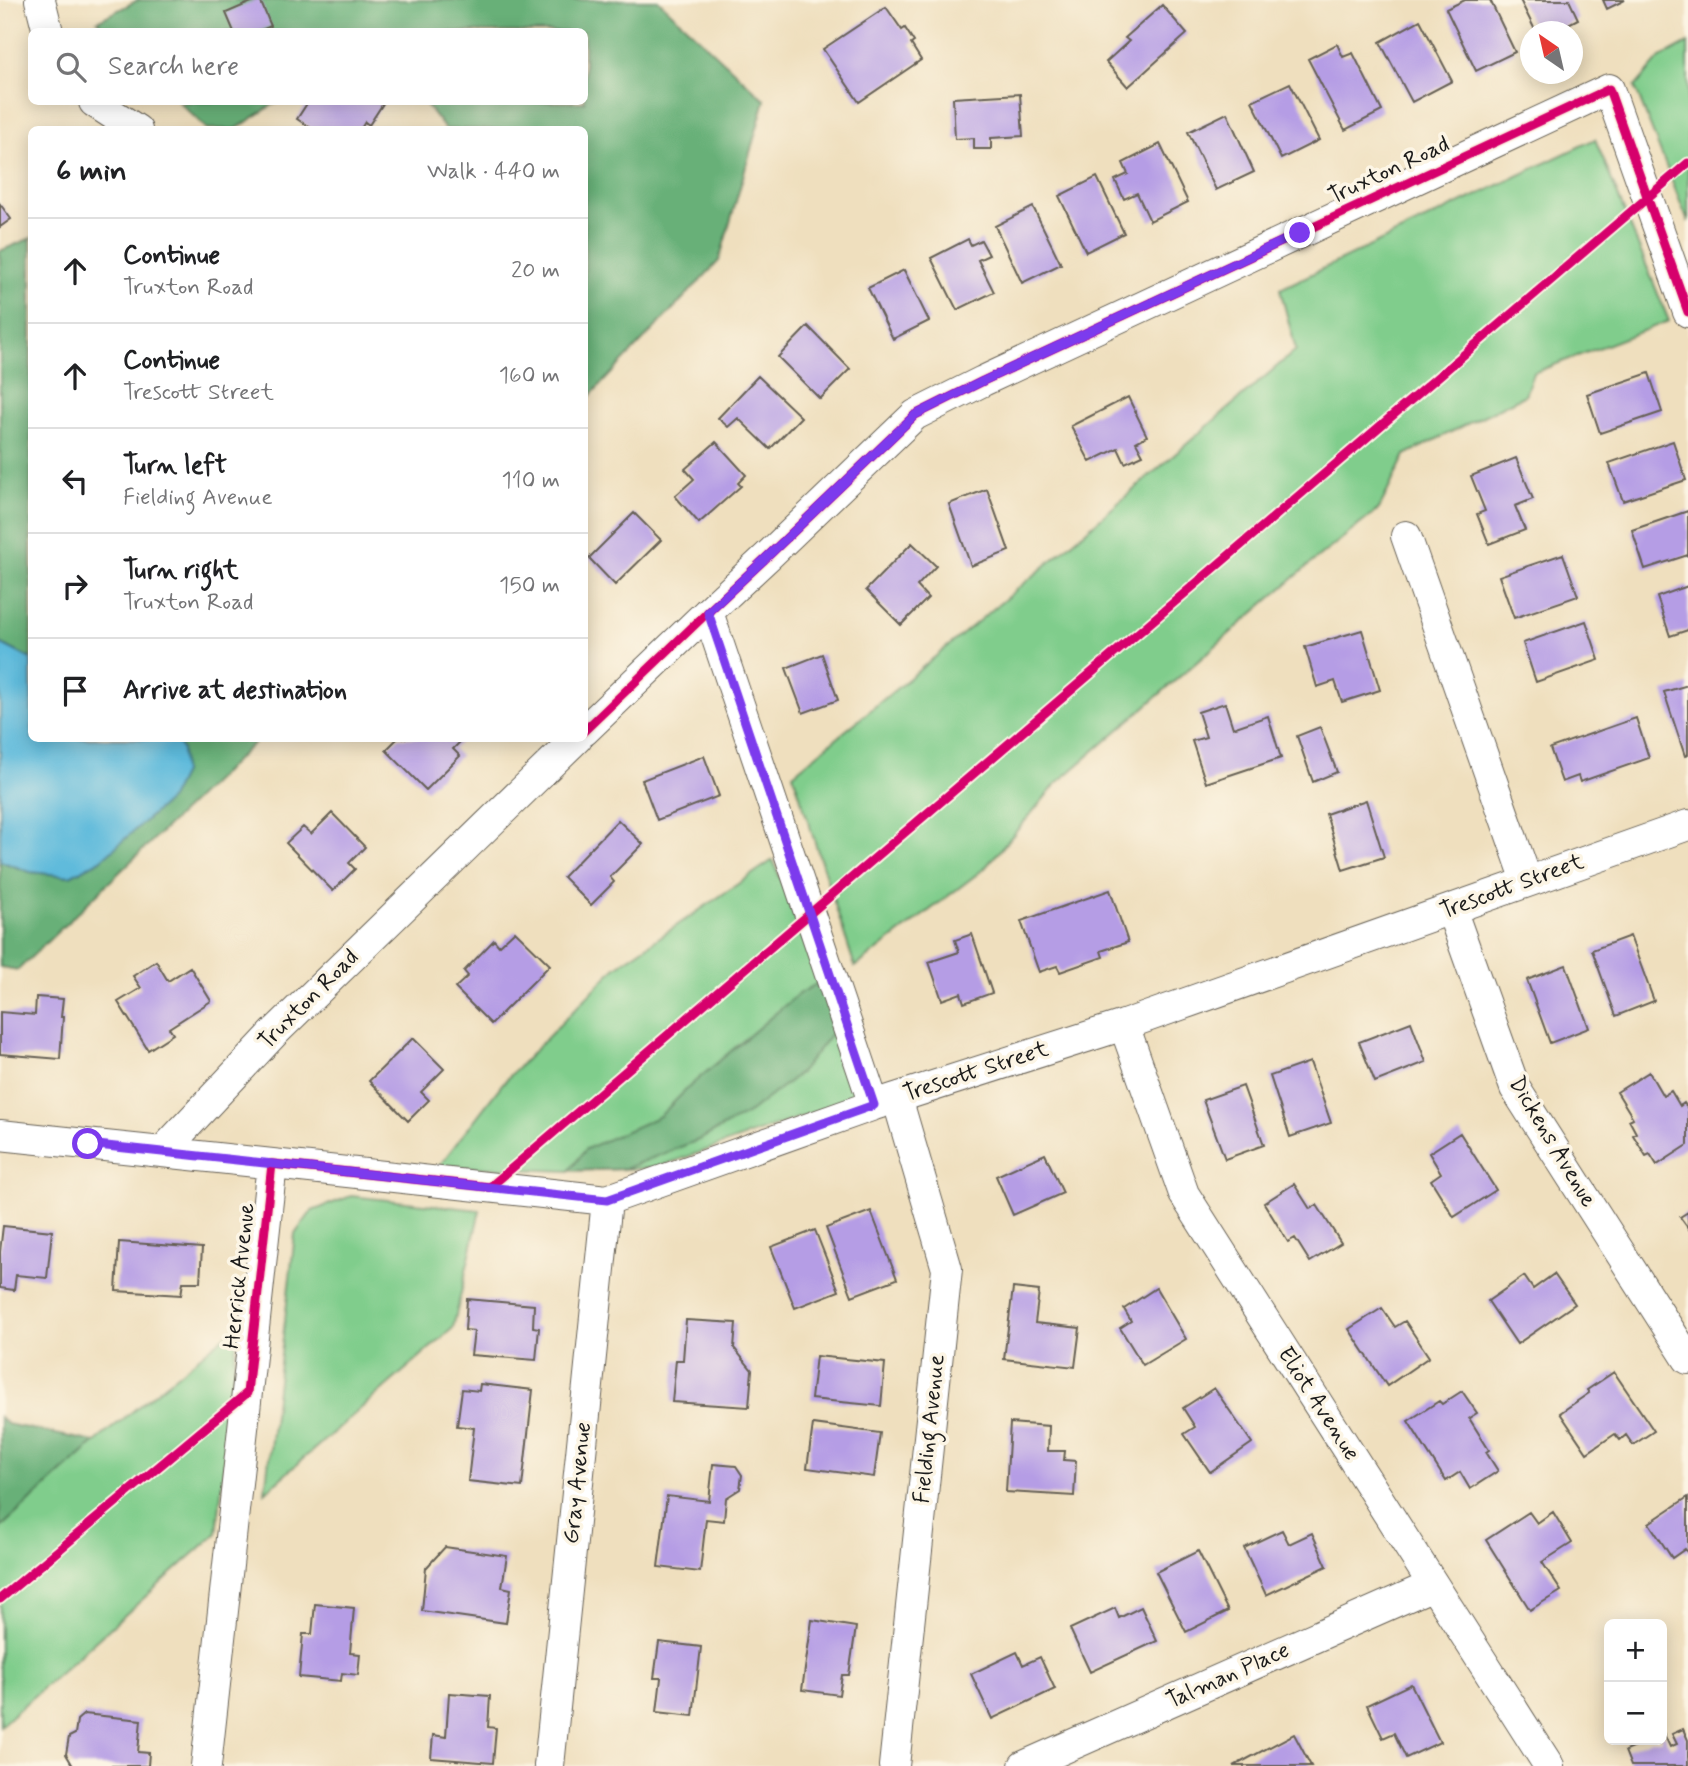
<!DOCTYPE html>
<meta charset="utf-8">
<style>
body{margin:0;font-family:Mynerve,sans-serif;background:#f6f6f6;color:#202124}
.controls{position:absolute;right:21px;bottom:21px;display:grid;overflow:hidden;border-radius:10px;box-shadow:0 4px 18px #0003}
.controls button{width:63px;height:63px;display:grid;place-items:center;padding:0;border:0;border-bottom:2px solid #e0e0e0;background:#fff;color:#202124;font:35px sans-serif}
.compass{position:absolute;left:1520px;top:21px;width:63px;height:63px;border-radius:50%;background:#fff;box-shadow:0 4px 18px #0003;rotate:326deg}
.stop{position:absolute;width:21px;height:21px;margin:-16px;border:5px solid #7c3aed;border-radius:50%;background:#fff}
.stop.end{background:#7c3aed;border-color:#fff;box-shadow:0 2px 7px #0008}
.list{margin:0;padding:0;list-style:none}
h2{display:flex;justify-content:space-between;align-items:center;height:91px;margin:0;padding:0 28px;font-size:30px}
h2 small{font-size:23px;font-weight:400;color:#757577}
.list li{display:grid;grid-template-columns:46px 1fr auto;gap:21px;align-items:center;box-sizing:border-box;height:105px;padding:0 28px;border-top:2px solid #e0e0e0}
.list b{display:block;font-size:26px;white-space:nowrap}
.list p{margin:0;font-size:23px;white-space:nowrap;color:#757577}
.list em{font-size:23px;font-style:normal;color:#757577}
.icon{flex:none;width:38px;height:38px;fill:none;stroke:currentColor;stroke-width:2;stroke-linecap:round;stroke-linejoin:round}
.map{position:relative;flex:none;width:1688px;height:1766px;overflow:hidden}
.search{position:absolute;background:#fff;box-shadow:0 4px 18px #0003;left:28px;top:28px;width:560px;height:77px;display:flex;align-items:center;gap:18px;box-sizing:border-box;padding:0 24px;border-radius:10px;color:#757577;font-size:26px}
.panel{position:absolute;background:#fff;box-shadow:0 4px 18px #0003;left:28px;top:126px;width:560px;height:616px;border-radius:10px}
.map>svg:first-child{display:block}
</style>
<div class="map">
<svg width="1688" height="1766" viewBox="0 0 1688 1766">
<rect width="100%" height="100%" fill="#fcf5e5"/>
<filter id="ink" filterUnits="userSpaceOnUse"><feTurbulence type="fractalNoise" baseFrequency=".0143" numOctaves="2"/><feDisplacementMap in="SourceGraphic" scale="14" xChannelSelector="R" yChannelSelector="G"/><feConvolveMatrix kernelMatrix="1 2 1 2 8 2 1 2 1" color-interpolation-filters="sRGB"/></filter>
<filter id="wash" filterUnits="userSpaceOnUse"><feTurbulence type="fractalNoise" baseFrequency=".00686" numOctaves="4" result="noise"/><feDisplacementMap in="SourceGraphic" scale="28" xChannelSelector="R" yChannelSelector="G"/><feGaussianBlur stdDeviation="1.57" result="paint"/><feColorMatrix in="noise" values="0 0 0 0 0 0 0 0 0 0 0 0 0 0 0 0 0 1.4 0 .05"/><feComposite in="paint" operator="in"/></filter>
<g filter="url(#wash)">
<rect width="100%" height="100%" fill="#efdfbe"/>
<path fill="#80cd8c" stroke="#4e7454" stroke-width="2" d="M1688,43V222L1635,87L1660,58Z
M1595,139L1669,321L1533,373L1525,395L1405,455L1379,509L1310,564L1057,783L985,868L855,967L793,774L1038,572L1296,350L1280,289Z
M773,860L864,1095L655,1168L569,1171L439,1166L503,1083L616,967Z
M351,1196L480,1210L453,1328L265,1492L295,1234L312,1211Z
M238,1325L217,1533L0,1726V1528L95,1442Z"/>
<path fill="#68b078" stroke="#42664a" stroke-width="2" d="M138,0H658L765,100L719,261L585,401L584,130L445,129L424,102H584V32H108L97,21Z
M179,102H277L236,129H207Z
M31,238V659L0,643V251Z
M175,739H258L18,970L0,967V861L30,872L70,876L101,860L182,749Z
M820,982L837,1026L801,1072L750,1112L701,1139L624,1169L569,1171L586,1149L660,1116L691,1085L797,995Z
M0,1417L7,1424L95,1442L0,1528Z"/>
<path fill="#5dbadb" stroke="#3c6b7c" stroke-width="2" d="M0,643L31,659L32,738L175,739L182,749L183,773L170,799L101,860L70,876L30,872L0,861Z"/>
<g id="blocks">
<path fill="#b59de5" d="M256,0H260L271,26L257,32H234L226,13Z
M1465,0H1490L1515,52L1476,71L1446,9Z
M1520,0H1569L1578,19L1553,32H1536Z
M1603,0H1625L1607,9Z
M1162,5L1187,34L1128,87L1106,62L1129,41L1125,38Z
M886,7L902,30L905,28L914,42L911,44L921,60L859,102L823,49Z
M1420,20L1452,81L1412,102L1380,42Z
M1337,44L1343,57L1353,53L1382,111L1345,130L1308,59Z
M1290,83L1319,140L1281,159L1252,101Z
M1020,94L1023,136L991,138V149H974V138L955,139L953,98Z
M308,102H384L369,125L365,122L360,130H314L297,119Z
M1227,113L1254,172L1216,190L1188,132Z
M1160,144L1188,202L1150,221L1137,193L1124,199L1115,180L1128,174L1123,163Z
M1097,177L1124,233L1086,252L1059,196Z
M0,204L11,219L0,227Z
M1033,207L1061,264L1022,283L995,226Z
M968,239L971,245L981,240L989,255L978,260L994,292L957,310L931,258Z
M904,270L929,321L893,339L868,288Z
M808,326L850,369L820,399L778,357Z
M1649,373L1662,412L1600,433L1587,394Z
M758,376L801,417L770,449L738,418L728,427L718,418Z
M1128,397L1147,436L1136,442L1143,455L1125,463L1118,448L1090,462L1071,426Z
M1673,441L1686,480L1623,501L1609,463Z
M716,442L746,475L738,483L741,486L699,523L675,496L694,479L685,469Z
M1516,458L1533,499L1515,506L1525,530L1489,544L1477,514L1485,511L1471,476Z
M987,489L1009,551L971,566L949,504Z
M1688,511V555L1645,569L1632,530Z
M634,513L661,540L615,585L589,558Z
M912,543L936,566L917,586L928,598L901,625L866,590Z
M1563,554L1578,596L1514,618L1499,576Z
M1688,586V630L1670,636L1657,597Z
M1586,621L1599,660L1536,682L1523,643Z
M1362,630L1380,690L1342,702L1335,681L1317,687L1305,647Z
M822,654L838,700L803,713L786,668Z
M1688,685V755L1685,756L1664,692Z
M1225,703L1233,728L1268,716L1281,758L1206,783L1192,741L1206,737L1198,712Z
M1636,718L1649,758L1580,782L1578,776L1562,782L1550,748Z
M1320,727L1337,772L1313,782L1297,736Z
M398,738H464L453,749L460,756L426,790L386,750Z
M704,756L719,796L657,820L642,780Z
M1366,800L1384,857L1343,870L1326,814Z
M332,813L365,847L349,863L355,869L333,891L286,843L303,827L311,834Z
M618,820L643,844L610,877L614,882L591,905L563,877Z
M1110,890L1128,942L1101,951L1103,957L1060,972L1057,966L1039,972L1021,921Z
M515,931L550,965L491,1024L455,988L468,976L464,971L494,940L499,946Z
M972,934L992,993L964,1003L961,993L942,1000L929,962L959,952L955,940Z
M1630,936L1654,1001L1616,1016L1592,950Z
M156,961L168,981L190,967L211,1001L169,1028L173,1034L148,1050L118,1002L141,988L133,976Z
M1566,965L1589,1028L1550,1043L1527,980Z
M36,997L63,999L61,1017H63L60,1059L0,1054V1012L35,1015Z
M1411,1022L1426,1062L1375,1082L1359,1042Z
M413,1038L444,1069L421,1092L429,1100L408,1121L369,1081Z
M1310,1062L1331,1123L1290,1137L1270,1076Z
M1649,1072L1663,1096L1671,1091L1680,1106L1684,1103L1688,1109V1145L1657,1165L1650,1154L1646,1156L1633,1135L1636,1133L1629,1120L1633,1118L1617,1092Z
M1243,1086L1264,1145L1225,1159L1203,1100Z
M1460,1133L1496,1190L1454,1217L1431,1180L1441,1173L1429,1153Z
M1045,1154L1063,1193L1013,1215L996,1176Z
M1294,1184L1310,1209L1317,1205L1341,1243L1310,1262L1295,1238L1288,1242L1264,1203Z
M871,1211L897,1279L852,1296L826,1228Z
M1688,1212V1228L1680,1217Z
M3,1226L52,1231L47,1278L16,1275L14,1290L0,1288V1252Z
M815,1230L839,1291L795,1308L771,1247Z
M119,1242L202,1248L200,1282H183L181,1295L116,1291Z
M1554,1274L1575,1304L1517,1344L1488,1301L1524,1276L1533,1289Z
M1013,1288L1039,1291L1035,1323L1080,1328L1075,1367L1004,1359Z
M1156,1288L1186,1339L1143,1365L1120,1328L1131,1321L1124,1309Z
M467,1299L534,1305L533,1327L539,1328L536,1360L471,1355L474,1331L465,1330Z
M1382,1308L1395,1327L1405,1321L1429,1357L1387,1386L1349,1329Z
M686,1320L736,1323L734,1348L752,1370L749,1407L672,1402L676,1360H683Z
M816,1356L885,1363L881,1406L811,1399Z
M1614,1372L1654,1431L1633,1445L1626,1435L1620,1440L1615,1434L1587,1453L1560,1413L1589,1393L1587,1390Z
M480,1384L533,1390L522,1487L468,1481L474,1428L457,1426L462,1389L479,1391Z
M1214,1388L1252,1443L1210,1472L1184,1434L1195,1427L1183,1408Z
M1462,1391L1477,1413L1469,1418L1489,1450L1486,1452L1498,1471L1470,1489L1460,1472L1446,1481L1408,1421L1439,1401L1442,1404Z
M1010,1423L1049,1426L1048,1451H1065L1064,1460L1076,1461L1074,1496L1006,1492Z
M813,1424L880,1433L874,1477L807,1468Z
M713,1464L736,1466L742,1475L740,1489L726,1498L724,1521L706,1519L700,1572L658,1567L667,1496L709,1501Z
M1688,1497V1554L1685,1549L1672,1558L1649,1523Z
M1529,1512L1537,1523L1553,1512L1572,1543L1542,1562L1561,1591L1530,1610L1486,1540Z
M1282,1530L1289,1544L1312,1533L1327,1566L1266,1595L1244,1548Z
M445,1547L507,1556L502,1587L511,1589L506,1623L422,1611L426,1568Z
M1198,1551L1228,1611L1186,1632L1156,1572Z
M315,1604L354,1608L350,1653L360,1654L358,1675L342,1673L341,1681L299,1677L303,1634H312Z
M1141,1607L1157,1641L1090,1672L1070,1629L1115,1608L1119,1618Z
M812,1620L856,1627L849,1675H842L839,1695L802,1690Z
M659,1642L701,1647L693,1716L657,1712L661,1678H654Z
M1017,1652L1023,1665L1040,1657L1055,1689L992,1719L971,1674Z
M1411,1684L1440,1742L1406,1758L1394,1733L1383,1738L1367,1705Z
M449,1693L490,1696L488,1727L496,1728L493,1763L431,1758L433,1735L446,1737Z
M84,1714L141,1720L138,1752L149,1753L148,1766H73L66,1754L69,1737L75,1734L77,1720Z
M1683,1729L1688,1740V1766H1631L1625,1751L1651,1740H1662V1735L1664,1734L1670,1747L1677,1744L1672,1734Z
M1294,1734L1311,1766H1234Z"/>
</g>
</g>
<g filter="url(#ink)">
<use href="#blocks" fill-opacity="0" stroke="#666055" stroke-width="2"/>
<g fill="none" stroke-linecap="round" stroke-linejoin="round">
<g stroke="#666055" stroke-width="32">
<path id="street" d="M40,0L48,32
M94,102L137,130
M1406,536L1527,881
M708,612L874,1105
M584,731L708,612L768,556L915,415L983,381L1609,89L1688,312
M1451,909L1515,1088L1688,1359
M1124,1025L1184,1194L1549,1766
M0,1135L162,1152L274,1033L577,738
M162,1152L607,1200L874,1105L1124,1025L1688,825
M206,1766L272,1164
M549,1766L607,1200
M894,1766L947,1269L897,1098
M1024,1766L1433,1585"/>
</g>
<use href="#street" stroke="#fff" stroke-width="30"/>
<g stroke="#fcf5e5" stroke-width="13">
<path id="cycleway" d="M584,731L708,612L768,556L915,415L983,381L1609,89L1688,312
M0,1599L247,1393L272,1164L490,1187L1688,163"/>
</g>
<use href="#cycleway" stroke="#d6006c" stroke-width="9"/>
</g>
</g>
<g fill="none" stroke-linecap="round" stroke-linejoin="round" filter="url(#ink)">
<path stroke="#7c3aed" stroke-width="9" d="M88,1144L607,1200L874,1105L708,612L768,556L915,415L983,381L1300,233"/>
</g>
<g text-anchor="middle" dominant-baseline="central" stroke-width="7" stroke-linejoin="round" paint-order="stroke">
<g font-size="23" fill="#1c1c1c" stroke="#fcf5e5">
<text transform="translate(1389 171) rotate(-25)">Truxton Road</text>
<text transform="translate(1512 887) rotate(-20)">Trescott Street</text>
<text transform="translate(309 1000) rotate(-45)">Truxton Road</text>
<text transform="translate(976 1072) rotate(-18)">Trescott Street</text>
<text transform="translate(1552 1142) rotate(59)">Dickens Avenue</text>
<text transform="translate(240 1276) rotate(-84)">Herrick Avenue</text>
<text transform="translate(1318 1404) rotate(57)">Eliot Avenue</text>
<text transform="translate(930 1429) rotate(-84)">Fielding Avenue</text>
<text transform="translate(578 1483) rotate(-84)">Gray Avenue</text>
<text transform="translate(1228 1676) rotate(-24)">Talman Place</text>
</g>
</g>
</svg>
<div class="controls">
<button>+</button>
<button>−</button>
</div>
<svg class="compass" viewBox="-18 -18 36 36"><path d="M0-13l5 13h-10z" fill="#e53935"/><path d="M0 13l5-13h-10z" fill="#757577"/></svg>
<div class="stop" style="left:88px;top:1144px"></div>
<div class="stop end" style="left:1300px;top:233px"></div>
<div class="search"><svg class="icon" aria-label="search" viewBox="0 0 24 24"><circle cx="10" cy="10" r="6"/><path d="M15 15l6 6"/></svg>Search here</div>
<section class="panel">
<h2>6 min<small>Walk · 440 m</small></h2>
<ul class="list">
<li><svg class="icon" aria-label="ahead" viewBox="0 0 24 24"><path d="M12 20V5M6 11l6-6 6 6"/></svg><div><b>Continue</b><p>Truxton Road</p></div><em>20 m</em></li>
<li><svg class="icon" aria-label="ahead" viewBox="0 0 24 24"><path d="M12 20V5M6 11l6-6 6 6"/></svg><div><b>Continue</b><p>Trescott Street</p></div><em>160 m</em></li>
<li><svg class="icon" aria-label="left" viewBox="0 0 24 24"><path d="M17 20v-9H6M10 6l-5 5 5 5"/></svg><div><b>Turn left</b><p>Fielding Avenue</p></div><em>110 m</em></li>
<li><svg class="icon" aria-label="right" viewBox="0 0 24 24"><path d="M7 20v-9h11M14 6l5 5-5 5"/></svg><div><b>Turn right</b><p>Truxton Road</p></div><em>150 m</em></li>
<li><svg class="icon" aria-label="arrive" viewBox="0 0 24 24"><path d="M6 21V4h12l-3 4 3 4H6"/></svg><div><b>Arrive at destination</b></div></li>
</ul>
</section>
</div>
